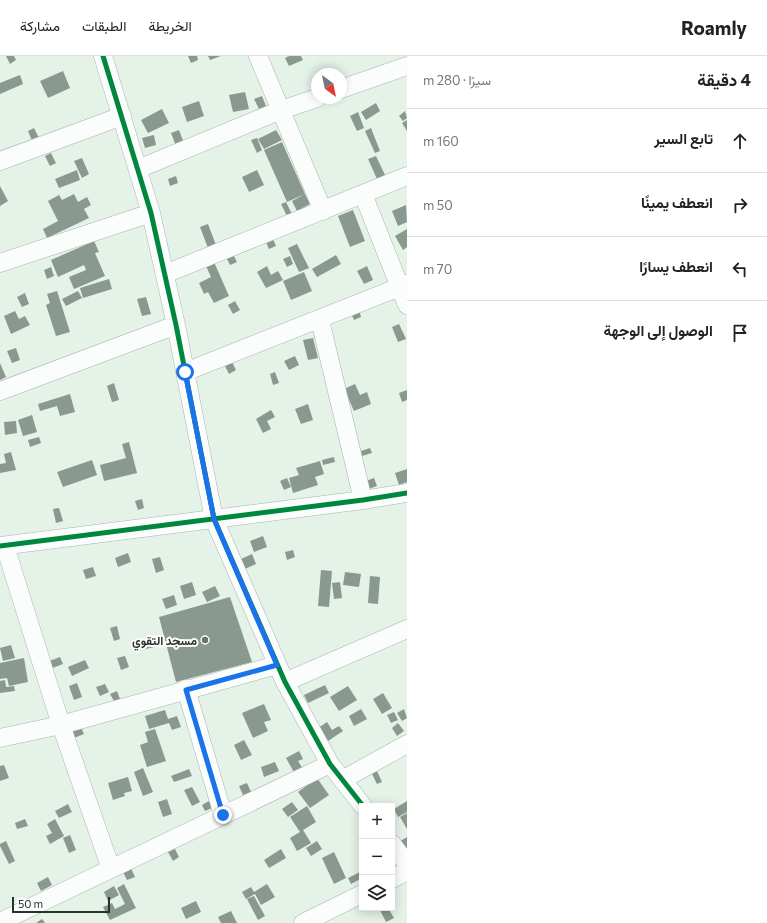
<!DOCTYPE html>
<html lang="ar">
<meta charset="utf-8">
<style>
body{margin:0;font-family:Commissioner,Vazirmatn,sans-serif;background:#f6f6f6;color:#222;direction:rtl}
.controls{position:absolute;right:12px;bottom:12px;display:grid;overflow:hidden;border-radius:0px;box-shadow:0 2px 10px #0003}
.controls button{width:36px;height:36px;display:grid;place-items:center;padding:0;border:0;border-bottom:1px solid #e0e0e0;background:#fff;color:#222;font:20px sans-serif}
.compass{position:absolute;left:311px;top:12px;width:36px;height:36px;border-radius:50%;background:#fff;box-shadow:0 2px 10px #0003;rotate:147deg}
.scale{position:absolute;left:12px;bottom:10px;width:98px;box-sizing:border-box;padding-left:4px;border:2px solid #28322c;border-top:0;font-size:11px;line-height:14px;white-space:nowrap;color:#28322c;-webkit-text-stroke:3px #fdfdfd;paint-order:stroke}
.stop{position:absolute;width:12px;height:12px;margin:-9px;border:3px solid #1a73e8;border-radius:50%;background:#fff}
.stop.end{background:#1a73e8;border-color:#fff;box-shadow:0 1px 4px #0008}
.list{margin:0;padding:0;list-style:none}
h2{display:flex;justify-content:space-between;align-items:center;height:52px;margin:0;padding:0 16px;font-size:17px}
h2 small{font-size:13px;font-weight:400;color:#767676}
.list li{display:grid;grid-template-columns:26px 1fr auto;gap:12px;align-items:center;box-sizing:border-box;height:64px;padding:0 16px;border-top:1px solid #e0e0e0}
.list b{display:block;font-size:15px;white-space:nowrap}
.list em{font-size:13px;font-style:normal;color:#767676}
.icon{flex:none;width:22px;height:22px;fill:none;stroke:currentColor;stroke-width:2;stroke-linecap:round;stroke-linejoin:round}
.map{position:relative;flex:none;width:407px;height:867px;overflow:hidden;direction:ltr}
header{display:flex;align-items:center;gap:24px;box-sizing:border-box;height:56px;padding:0 20px;background:#fff;border-bottom:1px solid #e0e0e0}
header strong{font-size:19px}
nav{display:flex;gap:22px;margin-inline-start:auto;font-size:14px}
main{display:flex}
aside{flex:1;background:#fff}
.map>svg:first-child{display:block}
</style>
<header>
<strong>Roamly</strong>
<nav><a>الخريطة</a><a>الطبقات</a><a>مشاركة</a></nav>
</header>
<main>
<aside>
<h2>4 دقيقة<small>سيرًا · 280 m</small></h2>
<ul class="list">
<li><svg class="icon" aria-label="ahead" viewBox="0 0 24 24"><path d="M12 20V5M6 11l6-6 6 6"/></svg><div><b>تابع السير</b></div><em>160 m</em></li>
<li><svg class="icon" aria-label="right" viewBox="0 0 24 24"><path d="M7 20v-9h11M14 6l5 5-5 5"/></svg><div><b>انعطف يمينًا</b></div><em>50 m</em></li>
<li><svg class="icon" aria-label="left" viewBox="0 0 24 24"><path d="M17 20v-9H6M10 6l-5 5 5 5"/></svg><div><b>انعطف يسارًا</b></div><em>70 m</em></li>
<li><svg class="icon" aria-label="arrive" viewBox="0 0 24 24"><path d="M6 21V4h12l-3 4 3 4H6"/></svg><div><b>الوصول إلى الوجهة</b></div></li>
</ul>
</aside>
<div class="map">
<svg width="407" height="867" viewBox="0 0 407 867">
<rect width="100%" height="100%" fill="#e4f2e8"/>
<path fill="#8a998f" d="M6,0H14L16,4L10,8Z
M188,0H197L198,4L191,7Z
M208,0H221L210,4Z
M289,0H301L303,4L289,10L285,2Z
M63,15L70,32L48,42L40,25Z
M20,19L23,28L0,38V27Z
M245,36L249,53L233,56L229,39Z
M262,40L266,50L259,53L254,43Z
M199,45L204,60L187,66L182,51Z
M376,47L380,55L366,64L361,56Z
M162,53L169,67L148,77L141,64Z
M405,55L407,62L403,65L399,60Z
M358,56L364,72L357,75L350,60Z
M407,64V75L402,67Z
M34,72L40,84L33,87L28,75Z
M371,72L380,95L375,97L365,75Z
M179,74L184,87L176,90L171,77Z
M276,74L282,84L264,93L258,83Z
M154,79L156,89L145,92L142,82Z
M257,82L262,94L257,97L251,84Z
M282,86L305,138L287,146L264,94Z
M51,97L56,107L50,110L45,100Z
M376,100L385,119L377,123L368,103Z
M82,102L89,118L82,122L74,105Z
M77,114L80,124L59,132L55,123Z
M257,114L264,129L249,136L242,121Z
M176,120L178,127L170,130L168,123Z
M0,130L8,145L0,150Z
M74,138L78,146L87,141L91,149L84,153L89,162L47,182L43,173L58,165L48,145L59,139L62,144Z
M305,138L310,148L297,155L292,145Z
M286,146L292,158L287,160L281,148Z
M406,149L407,166L398,170L392,155Z
M353,154L365,185L350,191L338,160Z
M208,168L216,189L208,192L200,171Z
M407,173V191L403,194L395,180Z
M272,181L276,190L269,193L265,184Z
M94,185L99,196L95,197L105,220L74,233L69,221L86,214L84,209L58,221L51,204Z
M297,188L309,212L299,216L288,192Z
M233,198L237,206L230,209L226,201Z
M336,199L341,208L317,221L312,213Z
M290,200L293,208L287,211L283,203Z
M214,206L229,240L214,247L208,236L204,238L199,227L211,221L206,210Z
M267,210L271,219L278,215L283,224L266,232L257,216Z
M367,210L373,224L364,228L357,215Z
M51,211L54,220L47,223L44,214Z
M304,216L312,235L291,244L283,225Z
M109,223L112,233L83,242L80,232Z
M57,235L70,276L56,280L46,249L50,247L47,238Z
M78,235L82,242L66,250L62,243Z
M25,237L29,248L22,251L17,241Z
M146,241L151,258L142,260L137,243Z
M235,245L240,254L233,258L228,249Z
M359,254L361,261L354,264L351,257Z
M15,255L19,263L25,260L30,269L11,278L4,260Z
M399,268L406,283L398,286L392,271Z
M313,282L318,302L308,304L303,284Z
M16,292L20,304L12,307L7,295Z
M295,300L299,309L289,314L284,305Z
M232,306L236,314L229,318L225,310Z
M0,307L6,321L0,324Z
M275,316L279,327L273,329L270,318Z
M114,327L119,344L112,346L107,330Z
M355,328L360,339L367,336L371,348L354,355L344,333Z
M407,334V344L402,346L399,337Z
M70,338L75,356L60,360L57,350L40,355L38,348Z
M308,348L313,364L301,368L295,353Z
M271,354L275,361L267,365L271,373L263,377L256,363Z
M32,359L37,376L23,380L18,364Z
M16,365L17,377L5,379L4,366Z
M39,381L41,387L30,391L28,384Z
M129,386L137,417L104,425L100,409L126,402L122,388Z
M370,392L372,397L362,400L361,395Z
M11,396L16,414L0,417V408L6,407L4,398Z
M334,401L335,406L323,409L322,404Z
M92,404L97,419L63,431L57,416Z
M320,405L324,418L315,421L318,429L293,437L289,422L299,419L296,412Z
M407,413V426L399,429L395,417Z
M287,422L291,431L284,434L280,425Z
M374,422L377,430L366,434L363,426Z
M142,443L144,452L138,454L135,445Z
M59,452L63,465L56,467L53,453Z
M263,480L267,491L254,496L250,485Z
M293,494L295,501L287,504L285,496Z
M128,497L131,506L118,511L115,502Z
M252,498L256,508L245,513L241,503Z
M160,501L164,514L156,517L152,503Z
M93,511L96,520L86,523L83,514Z
M321,514L332,515L329,551L318,550Z
M345,516L361,518L359,531L343,529Z
M370,520L380,521L378,548L368,547Z
M192,526L196,539L184,543L180,530Z
M340,526L342,542L334,543L332,527Z
M215,530L220,540L207,546L202,536Z
M174,539L177,549L166,553L162,543Z
M230,541L252,606L176,626L159,561Z
M117,570L120,583L114,585L110,572Z
M156,582L158,590L134,596L132,588Z
M11,589L15,602L3,605L0,592Z
M125,600L129,611L121,614L117,602Z
M60,601L63,608L50,613L47,606Z
M24,602L28,626L9,630L7,622L0,623V607Z
M85,604L89,612L72,620L68,611Z
M5,624L6,631L14,630L15,635L0,637V625Z
M77,627L82,641L74,644L69,630Z
M105,628L109,636L100,640L96,631Z
M325,629L329,637L308,647L304,639Z
M348,630L357,644L339,655L330,641Z
M117,635L120,643L114,645L110,638Z
M383,637L392,652L382,658L373,643Z
M264,648L271,664L264,666L268,675L253,682L242,657Z
M361,653L367,663L354,670L349,660Z
M404,653L407,662L402,665L397,657Z
M165,654L168,663L177,660L181,671L172,674L169,667L149,673L145,660Z
M394,656L398,664L391,667L387,659Z
M327,666L332,674L339,670L343,675L328,685L318,672Z
M398,667L404,675L397,680L392,672Z
M81,671L84,678L74,682L71,674Z
M155,673L166,705L147,711L140,689L148,686L145,676Z
M244,684L252,699L241,704L234,689Z
M299,695L303,703L298,705L303,713L295,718L286,702Z
M275,706L279,715L264,721L261,711Z
M4,709L9,722L0,725V710Z
M143,712L153,736L143,740L134,716Z
M189,713L192,720L174,726L171,720Z
M377,715L382,726L377,728L372,718Z
M128,721L132,735L124,737L125,740L113,744L108,727Z
M317,722L329,739L310,752L298,736Z
M247,727L251,736L243,739L239,730Z
M192,731L200,746L192,750L184,734Z
M167,743L172,758L163,761L158,746Z
M209,745L212,752L205,755L202,749Z
M407,745V756L398,761L394,753Z
M292,746L298,754L288,761L282,753Z
M68,748L72,756L59,762L55,755Z
M307,750L316,766L303,774L311,787L297,795L290,782L300,776L290,761Z
M407,757V773L400,761Z
M25,763L28,770L17,773L15,767Z
M55,763L64,780L50,788L46,780L52,777L47,768Z
M70,779L76,794L69,797L63,782Z
M407,781V797L399,786Z
M6,785L15,805L9,808L0,790V788Z
M317,785L322,793L311,800L306,792Z
M175,793L179,801L173,805L168,796Z
M281,793L286,802L269,812L264,804Z
M334,796L346,822L334,828L322,802Z
M131,812L135,821L127,824L123,816Z
M360,816L362,822L351,828L348,822Z
M48,821L52,829L41,835L37,827Z
M124,828L136,852L110,864L103,851L112,847L115,853L125,848L117,832Z
M267,828L275,841L261,849L255,838L246,843L242,836L251,831L254,836Z
M114,830L119,839L108,845L104,836Z
M254,840L265,860L258,864L247,843Z
M196,845L201,856L186,863L181,852Z
M384,852H388L394,862L386,866L380,854Z
M231,855L237,867H221L218,861Z
M42,863L45,867H36Z"/>
<g fill="none" stroke-linecap="round" stroke-linejoin="round">
<g stroke="#a9b4ac" stroke-width="19">
<path id="minor" d="M103,0L151,157L176,269L214,463L285,626L330,708L363,750
M258,0L323,155
M341,33L407,10
M0,105L122,60
M138,113L281,54L317,42
M363,138L407,249
M0,207L151,157
M165,218L407,120
M320,264L363,444
M185,316L407,228
M0,335L176,269
M0,490L363,444L407,437
M5,490L61,669L111,813
M285,626L407,573
M186,633L223,759
M0,682L61,669L277,609
M342,724L407,688
M392,788L407,808
M392,823L407,815
M0,866L330,708
M303,867L362,838"/>
</g>
<use href="#minor" stroke="#fbfdfc" stroke-width="18"/>
<g stroke="#fdfdfd" stroke-width="8">
<path id="cycleway" d="M103,0L151,157L176,269L214,463L285,626L330,708L363,750
M0,490L363,444L407,437"/>
</g>
<use href="#cycleway" stroke="#00873e" stroke-width="5"/>
</g>
<g fill="none" stroke-linecap="round" stroke-linejoin="round">
<path stroke="#1a73e8" stroke-width="5" d="M185,316L214,463L277,609L186,634L223,759"/>
</g>
<circle fill="#6a756e" stroke="#fdfdfd" stroke-width="1.5" cx="205" cy="584" r="4"/>
<g text-anchor="middle" dominant-baseline="central" stroke-width="4" stroke-linejoin="round" paint-order="stroke">
<g font-size="12" font-weight="bold" fill="#28322c" stroke="#fdfdfd" text-anchor="end">
<text x="197" y="584">مسجد التقوي</text>
</g>
</g>
</svg>
<div class="controls">
<button>+</button>
<button>−</button>
<button><svg class="icon" aria-label="layers" viewBox="0 0 24 24"><path d="M12 4l9 5-9 5-9-5zM3 14l9 5 9-5"/></svg></button>
</div>
<svg class="compass" viewBox="-18 -18 36 36"><path d="M0-13l5 13h-10z" fill="#e53935"/><path d="M0 13l5-13h-10z" fill="#767676"/></svg>
<div class="scale">50 m</div>
<div class="stop" style="left:185px;top:316px"></div>
<div class="stop end" style="left:223px;top:759px"></div>
</div>
</main>
